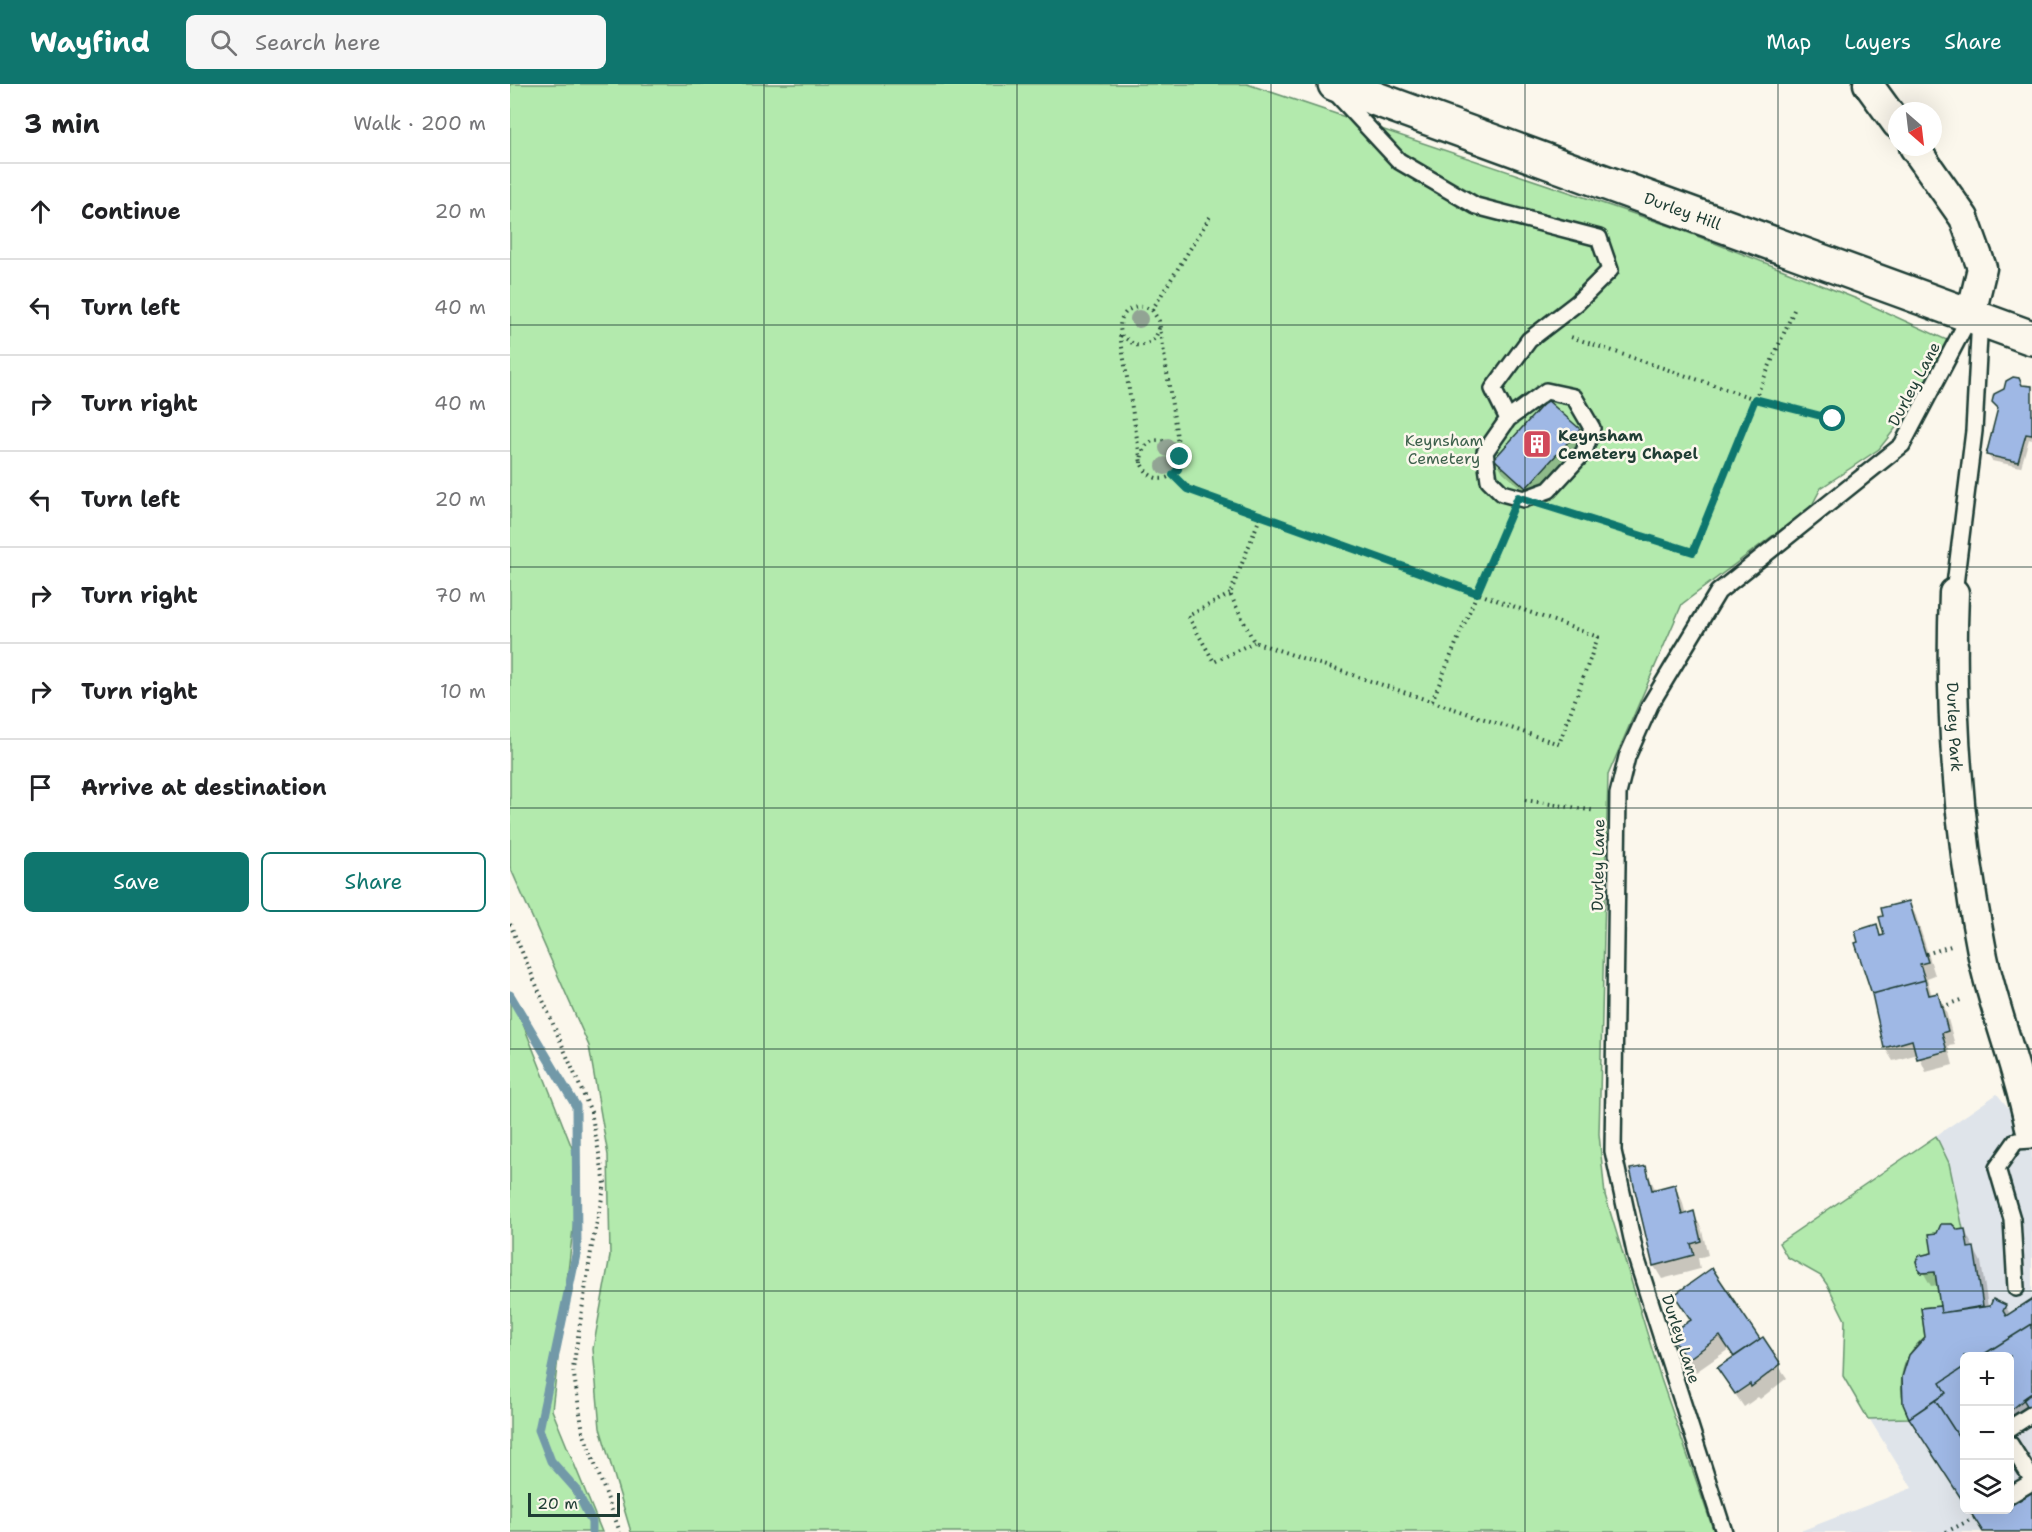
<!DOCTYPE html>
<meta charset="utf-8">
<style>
body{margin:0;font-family:"Shantell Sans",sans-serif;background:#f6f6f6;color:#202124}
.controls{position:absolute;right:18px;bottom:18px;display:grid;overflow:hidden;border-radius:9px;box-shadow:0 6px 24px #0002}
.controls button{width:54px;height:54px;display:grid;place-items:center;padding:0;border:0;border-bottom:2px solid #e0e0e0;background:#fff;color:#202124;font:30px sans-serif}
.compass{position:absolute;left:1378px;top:18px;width:54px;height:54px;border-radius:50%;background:#fff;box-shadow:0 6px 24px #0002;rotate:152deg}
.scale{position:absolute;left:18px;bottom:15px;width:92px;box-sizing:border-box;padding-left:6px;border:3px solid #1f3d34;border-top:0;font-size:16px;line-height:21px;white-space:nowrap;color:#1f3d34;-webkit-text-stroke:4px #fbf7ec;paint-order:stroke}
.stop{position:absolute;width:18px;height:18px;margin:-14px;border:4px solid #0f766e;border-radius:50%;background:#fff}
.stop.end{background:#0f766e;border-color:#fff;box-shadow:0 2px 6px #0008}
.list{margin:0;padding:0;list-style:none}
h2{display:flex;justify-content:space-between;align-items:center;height:78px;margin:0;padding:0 24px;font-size:26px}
h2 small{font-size:20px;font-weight:400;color:#757577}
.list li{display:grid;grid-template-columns:39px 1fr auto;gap:18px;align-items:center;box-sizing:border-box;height:96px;padding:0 24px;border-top:2px solid #e0e0e0}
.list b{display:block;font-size:22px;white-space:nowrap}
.list em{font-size:20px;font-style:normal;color:#757577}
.actions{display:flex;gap:12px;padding:18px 24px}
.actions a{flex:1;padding:14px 0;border:2px solid #0f766e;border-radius:9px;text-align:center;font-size:21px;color:#0f766e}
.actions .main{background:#0f766e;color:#fff}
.icon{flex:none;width:33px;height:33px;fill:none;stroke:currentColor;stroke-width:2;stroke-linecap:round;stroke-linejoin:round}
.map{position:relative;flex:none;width:1522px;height:1448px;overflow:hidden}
header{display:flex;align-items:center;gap:36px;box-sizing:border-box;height:84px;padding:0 30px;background:#0f766e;color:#fff}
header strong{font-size:28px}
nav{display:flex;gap:33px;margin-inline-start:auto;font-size:21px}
.search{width:420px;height:54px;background:#f6f6f6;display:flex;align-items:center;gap:15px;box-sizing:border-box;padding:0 21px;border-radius:9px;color:#757577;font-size:22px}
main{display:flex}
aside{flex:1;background:#fff}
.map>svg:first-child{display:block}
</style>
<header>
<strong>Wayfind</strong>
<div class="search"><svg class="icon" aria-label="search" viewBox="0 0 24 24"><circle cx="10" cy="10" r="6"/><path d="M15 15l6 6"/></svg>Search here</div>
<nav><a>Map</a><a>Layers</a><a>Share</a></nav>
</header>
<main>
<aside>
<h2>3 min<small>Walk · 200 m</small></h2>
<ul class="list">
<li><svg class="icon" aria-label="ahead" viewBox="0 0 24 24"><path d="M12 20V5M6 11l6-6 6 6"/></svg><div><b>Continue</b></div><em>20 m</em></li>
<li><svg class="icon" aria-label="left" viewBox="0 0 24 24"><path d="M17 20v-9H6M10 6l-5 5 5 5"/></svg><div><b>Turn left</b></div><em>40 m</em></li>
<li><svg class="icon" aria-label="right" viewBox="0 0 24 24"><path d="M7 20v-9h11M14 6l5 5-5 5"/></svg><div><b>Turn right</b></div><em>40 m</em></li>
<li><svg class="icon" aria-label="left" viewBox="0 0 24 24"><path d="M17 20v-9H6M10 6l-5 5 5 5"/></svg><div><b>Turn left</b></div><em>20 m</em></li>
<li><svg class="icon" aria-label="right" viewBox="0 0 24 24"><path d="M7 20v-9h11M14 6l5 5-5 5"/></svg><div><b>Turn right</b></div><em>70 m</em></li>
<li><svg class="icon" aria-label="right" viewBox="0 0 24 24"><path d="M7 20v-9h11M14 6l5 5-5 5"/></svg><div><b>Turn right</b></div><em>10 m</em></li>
<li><svg class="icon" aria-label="arrive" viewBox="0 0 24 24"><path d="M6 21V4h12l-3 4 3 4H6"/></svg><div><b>Arrive at destination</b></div></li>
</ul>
<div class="actions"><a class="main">Save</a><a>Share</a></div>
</aside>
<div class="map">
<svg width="1522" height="1448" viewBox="0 0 1522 1448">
<rect width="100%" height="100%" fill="#fbf7ec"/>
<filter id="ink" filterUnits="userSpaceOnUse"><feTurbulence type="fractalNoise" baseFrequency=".0167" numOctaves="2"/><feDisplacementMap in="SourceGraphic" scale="12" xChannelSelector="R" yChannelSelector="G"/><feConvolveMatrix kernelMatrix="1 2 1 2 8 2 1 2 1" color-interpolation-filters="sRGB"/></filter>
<g filter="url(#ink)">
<path fill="#dfe4ea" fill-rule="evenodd" d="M1487,1010L1511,1039L1522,1042V1448H1288L1402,1404L1333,1292L1335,1236L1318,1202L1311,1192L1277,1173L1269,1159ZM1454,1272H1500V1426H1454Z"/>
<path fill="#b3eaad" stroke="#699470" stroke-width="1.5" d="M0,0H737L1169,145L1347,215L1439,257L1392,336L1369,365L1311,404L1301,423L1172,520L1098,691L1089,1050L1095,1111L1151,1295L1204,1448H121L90,1344L83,1265L100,1172L98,1071L79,962L0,783Z
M0,907L70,1084L42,1326L92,1448H0Z
M1426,1052L1439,1079L1453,1145L1448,1146L1442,1140L1431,1141L1422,1169L1409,1172L1406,1177L1411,1189L1425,1188L1430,1222L1411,1224L1415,1253C1389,1274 1386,1305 1399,1334L1358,1335L1333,1292L1335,1236L1318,1202L1311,1192L1277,1173L1269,1159Z"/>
<path fill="#0003" d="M1512,302L1522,304V356L1519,355L1511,383L1482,377L1478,371L1489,326L1484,317Z
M1069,346L1077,359L1025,417L993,388L985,375Z
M1399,818L1406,832L1425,891L1417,894L1422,912L1427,911L1435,924L1445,961L1438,962L1443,981L1416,988L1408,970L1383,977L1375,964L1366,928L1368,927L1366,842L1372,853L1376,852Z
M1135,1083L1146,1107L1164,1102L1172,1116L1176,1131L1183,1129L1191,1143L1198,1171L1188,1174L1190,1185L1152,1195L1144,1182Z
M1447,1147H1455L1471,1178L1478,1223L1495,1222L1499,1228L1496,1234L1522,1216V1340L1500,1355V1272H1454V1419L1409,1347L1416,1254L1432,1223L1429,1201L1421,1202L1413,1188L1424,1171Z
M1202,1186L1277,1294L1250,1315L1248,1313L1234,1323L1217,1298L1225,1274L1219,1265L1186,1288L1169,1264Z
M1522,1410V1448H1473L1459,1426H1500Z"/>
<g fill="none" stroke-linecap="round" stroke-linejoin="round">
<path stroke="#7299a8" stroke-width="9" d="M0,911L66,1022L67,1166L29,1346L41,1377L65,1404L82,1438V1448"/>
</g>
<path fill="#9fb8e5" stroke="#1f3d34" stroke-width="1.5" d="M1503,293L1509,294L1512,301L1522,302V351L1516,350L1508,378L1476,371L1488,324L1482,318L1484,310L1494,305L1496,297Z
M1037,316L1070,345L1016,404L984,375Z
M1399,817L1418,878L1410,880L1415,896L1362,910L1345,859L1348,858L1345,847L1367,840L1370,852L1374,851L1369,833L1373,832L1371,824Z
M1415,896L1419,911L1428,909L1438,947L1432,949L1437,967L1407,975L1402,956L1374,964L1362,910Z
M1136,1082L1142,1106L1165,1100L1172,1131L1184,1127L1191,1157L1181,1160L1184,1171L1143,1182L1120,1085Z
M1431,1140H1442L1448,1146L1455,1145L1458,1164L1464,1163L1473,1222L1431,1229L1425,1188L1412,1189L1408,1185L1406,1177L1409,1172L1422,1169L1419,1150L1427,1149Z
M1202,1184L1250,1255L1224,1273L1210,1252L1177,1276L1159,1250L1181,1236L1164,1211Z
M1483,1215L1496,1221L1493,1227L1496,1232L1522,1215V1240L1471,1272H1454V1283L1430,1299L1436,1309L1399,1334L1393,1320L1392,1293L1399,1271L1415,1253L1411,1224L1430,1222L1431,1229L1480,1222Z
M1522,1240V1309L1500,1327V1272H1471Z
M1253,1253L1271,1280L1241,1303L1240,1300L1225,1310L1207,1284Z
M1454,1283V1361L1425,1316L1436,1309L1430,1299Z
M1520,1310L1522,1314V1330L1513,1315Z
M1425,1316L1454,1361V1419L1399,1334Z
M1522,1408V1448H1473L1459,1426H1500V1422Z"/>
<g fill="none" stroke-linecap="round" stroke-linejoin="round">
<g stroke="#1f3d34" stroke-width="20">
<path id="lane" d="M824,7L889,77L966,122L1089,154L1100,186L1067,219L1019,256L983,305L998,335
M1036,307L1064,313L1082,344L1074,368L1039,406L1014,415L992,409L979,396L975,368L998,335Z
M1444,509L1464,347L1470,233
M1506,1204L1502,1135L1487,1084L1506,1057L1522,1056
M1500,1344L1522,1330
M1500,1360L1522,1395
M1500,1411L1522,1398
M1214,1448L1126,1173L1103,1067L1108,710L1117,673L1140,621L1208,508L1392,361L1461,230"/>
</g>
<g stroke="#1f3d34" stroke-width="33">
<g id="street">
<path d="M1358,0L1387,40"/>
<path d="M1404,63L1454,134L1472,184L1461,230"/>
<path id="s1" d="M1444,509C1439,630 1449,754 1473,873C1485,930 1509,986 1520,1044"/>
</g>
</g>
<g stroke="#1f3d34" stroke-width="38">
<g id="primary">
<path id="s2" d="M825,0L1522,254"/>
</g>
</g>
<path stroke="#1f3d34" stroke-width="4" stroke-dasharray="1.5 4.5" stroke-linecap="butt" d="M642,226L700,133
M1284,226L1245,315L1323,335
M649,244C646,256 638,263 625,261L612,252C604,231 623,216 642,226L649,237L670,373
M610,251L631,379C639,396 655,401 668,385L670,373
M631,379C631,375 632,368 634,365C641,351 660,356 667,366
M663,391C687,414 720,421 751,431L1088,553L1049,660L744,558L720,510L751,431
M1049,426L1183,468L1245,315L1061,253
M720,510L678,532L704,578L744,558
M922,617L999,433
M1015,716L1086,727
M0,840L81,1028L95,1100L82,1161L63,1285L73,1348L110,1448
M1416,870L1441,862
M1432,923L1453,915
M1436,1448L1464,1434"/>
<use href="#lane" stroke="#fbf7ec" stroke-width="15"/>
<use href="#street" stroke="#fbf7ec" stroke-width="28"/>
<use href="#primary" stroke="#fbf7ec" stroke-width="33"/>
</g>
<g fill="#92a494">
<circle cx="629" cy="235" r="9"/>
<circle cx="658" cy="364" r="9"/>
<circle cx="655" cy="382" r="9"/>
</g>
</g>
<g fill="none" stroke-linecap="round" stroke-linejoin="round" filter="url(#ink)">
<path stroke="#0f766e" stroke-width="8" d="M670,373L668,385L663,391L677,405L967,509L1008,413L1183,468L1245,315L1323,335"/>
</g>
<path fill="none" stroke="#1f3d34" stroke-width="1.5" stroke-opacity="0.55" d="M254,0V1448M507,0V1448M761,0V1448M1015,0V1448M1268,0V1448M0,241H1522M0,483H1522M0,724H1522M0,965H1522M0,1207H1522"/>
<defs>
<g id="building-square" transform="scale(1.5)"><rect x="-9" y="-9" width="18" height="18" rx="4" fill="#d1495b" stroke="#fbf7ec"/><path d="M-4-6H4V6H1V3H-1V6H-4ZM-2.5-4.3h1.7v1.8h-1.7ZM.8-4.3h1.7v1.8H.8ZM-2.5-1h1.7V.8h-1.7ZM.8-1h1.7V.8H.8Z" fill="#fff"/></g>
</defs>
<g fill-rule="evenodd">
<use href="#building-square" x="1027" y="360"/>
</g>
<g text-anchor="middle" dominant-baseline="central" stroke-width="5" stroke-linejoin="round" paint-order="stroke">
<g font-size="16" fill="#1f3d34" stroke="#fbf7ec">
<text stroke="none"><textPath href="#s2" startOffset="370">Durley Hill</textPath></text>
<text transform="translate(1404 300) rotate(-62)">Durley Lane</text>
<text stroke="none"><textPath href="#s1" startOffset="134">Durley Park</textPath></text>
<text transform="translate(1088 781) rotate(-89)">Durley Lane</text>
<text transform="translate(1171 1255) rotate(72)">Durley Lane</text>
</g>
<g font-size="16" font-weight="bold" fill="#1f3d34" stroke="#fbf7ec" text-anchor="start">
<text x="1048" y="351">Keynsham<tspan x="1048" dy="18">Cemetery Chapel</tspan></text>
</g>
<g font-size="16" fill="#3d604c" stroke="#fbf7ec">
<text x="934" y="356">Keynsham<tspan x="934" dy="18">Cemetery</tspan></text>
</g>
</g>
</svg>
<div class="controls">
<button>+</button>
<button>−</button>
<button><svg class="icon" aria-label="layers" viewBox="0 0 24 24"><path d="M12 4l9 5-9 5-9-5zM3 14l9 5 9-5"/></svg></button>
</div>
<svg class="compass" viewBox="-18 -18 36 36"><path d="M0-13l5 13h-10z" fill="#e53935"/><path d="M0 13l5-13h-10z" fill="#757577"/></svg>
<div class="scale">20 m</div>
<div class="stop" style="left:1323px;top:335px"></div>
<div class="stop end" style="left:670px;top:373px"></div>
</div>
</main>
